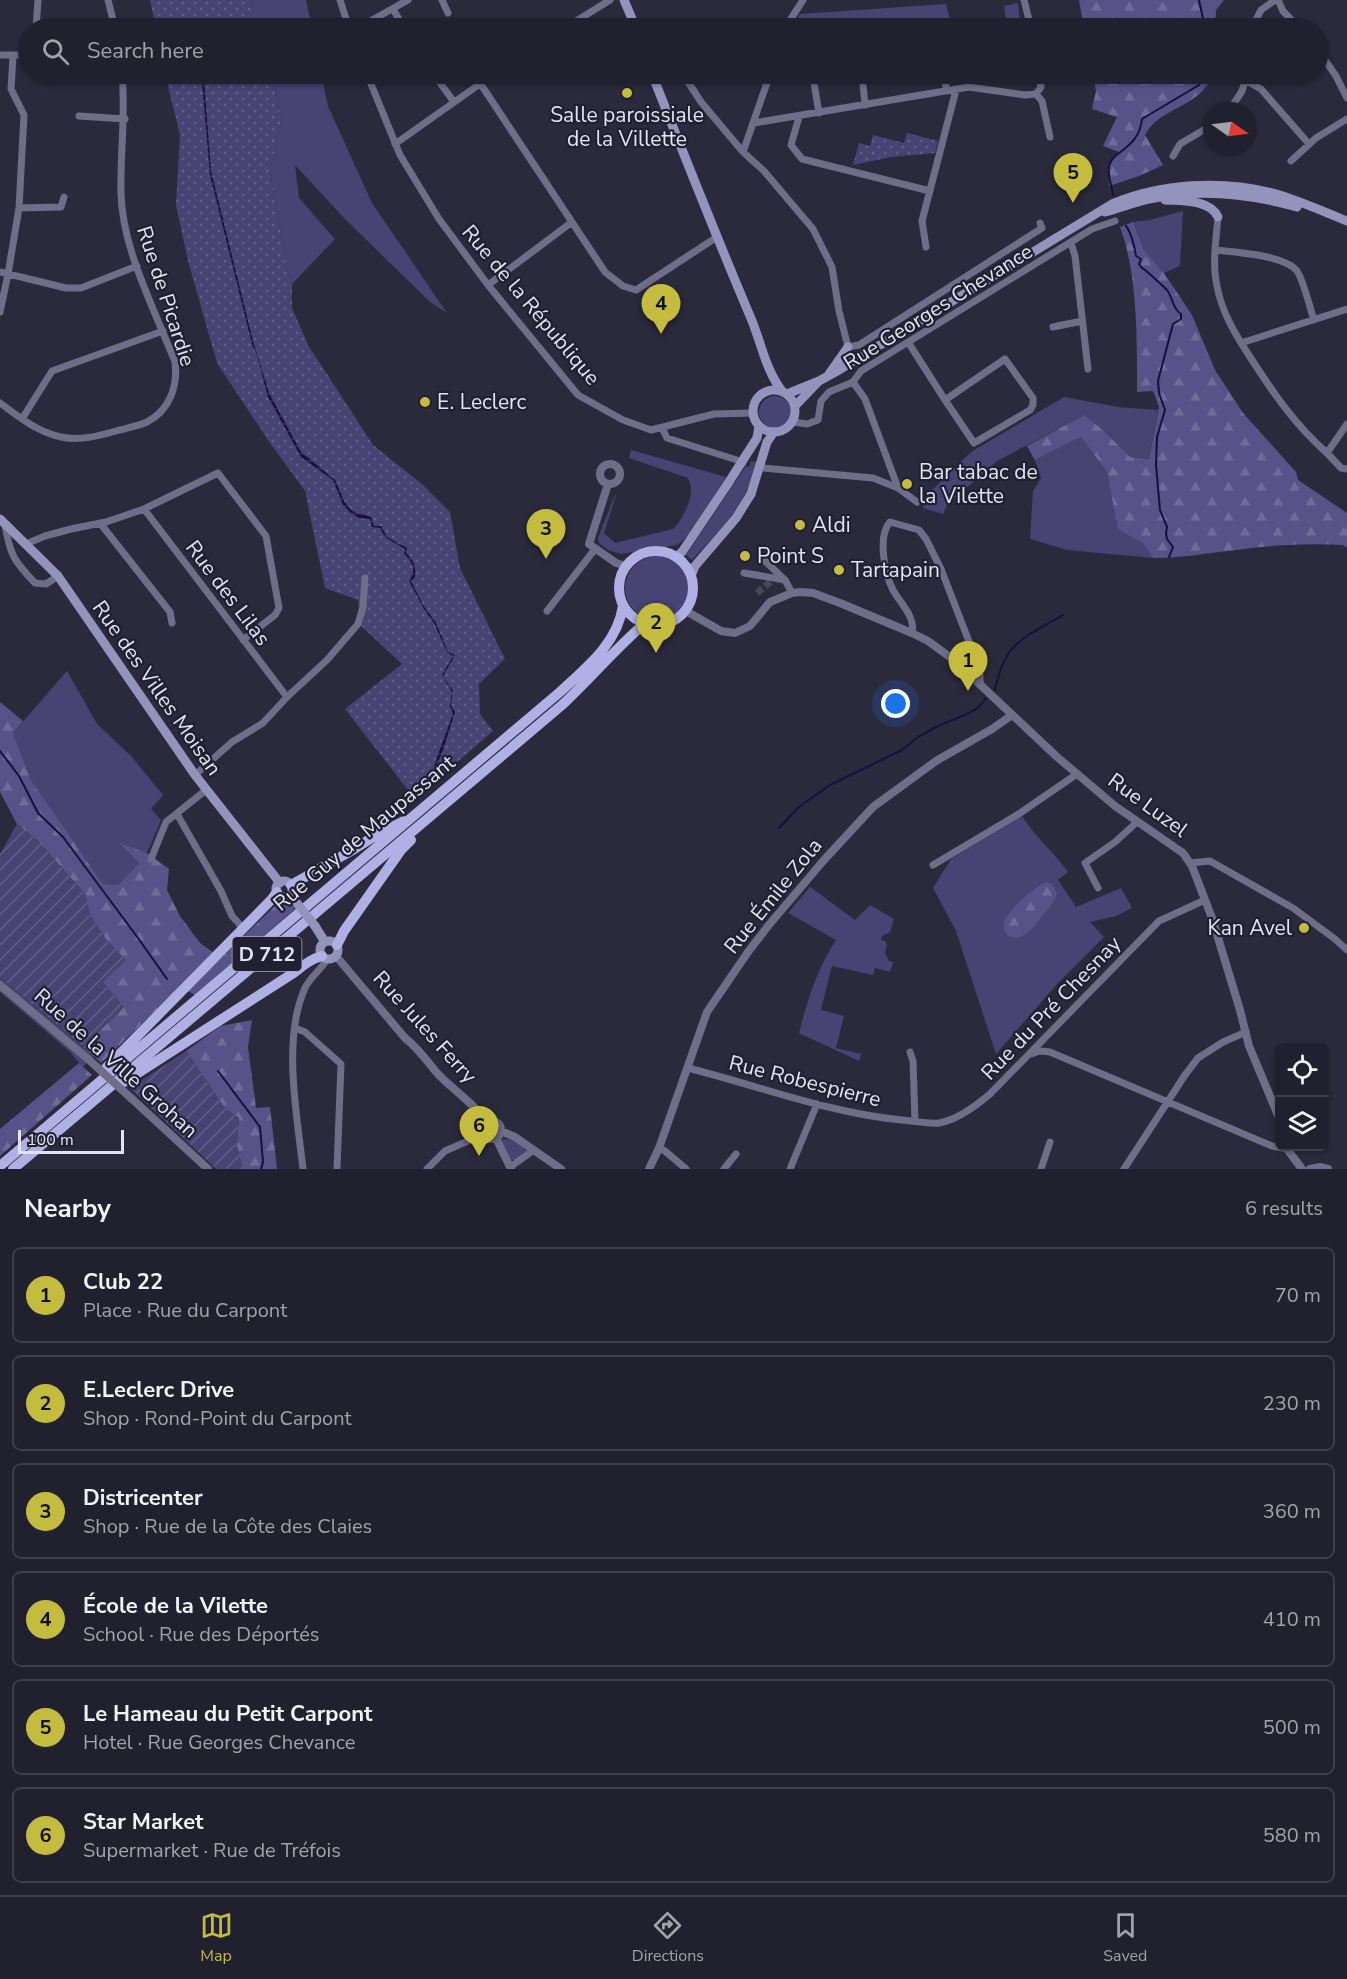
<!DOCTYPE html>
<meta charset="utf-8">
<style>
body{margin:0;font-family:"Nunito Sans",sans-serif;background:#2d2d3a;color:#f1f3f6}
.controls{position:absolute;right:18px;bottom:18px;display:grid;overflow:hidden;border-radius:9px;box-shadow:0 2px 4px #0004}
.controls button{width:54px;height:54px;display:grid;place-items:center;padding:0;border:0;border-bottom:2px solid #3d3e4a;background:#20202e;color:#f1f3f6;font:30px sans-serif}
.compass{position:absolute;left:1203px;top:102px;width:54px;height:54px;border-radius:50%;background:#20202e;box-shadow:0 2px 4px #0004;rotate:104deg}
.scale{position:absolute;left:18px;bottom:15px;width:106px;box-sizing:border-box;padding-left:6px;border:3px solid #e4e4f1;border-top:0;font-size:16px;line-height:21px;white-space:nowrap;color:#e4e4f1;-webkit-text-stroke:4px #212033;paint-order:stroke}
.you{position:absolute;left:896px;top:704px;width:21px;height:21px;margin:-15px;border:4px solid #fff;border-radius:50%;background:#1a73e8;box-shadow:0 0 0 9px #1a73e833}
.badge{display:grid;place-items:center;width:39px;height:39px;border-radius:50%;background:#c4bc3e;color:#111;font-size:20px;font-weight:700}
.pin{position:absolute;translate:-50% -50px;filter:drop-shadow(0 2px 3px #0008)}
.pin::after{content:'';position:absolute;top:32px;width:21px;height:18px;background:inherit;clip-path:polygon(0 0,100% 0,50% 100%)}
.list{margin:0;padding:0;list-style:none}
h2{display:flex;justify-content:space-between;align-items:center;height:78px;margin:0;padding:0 24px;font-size:26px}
h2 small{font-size:20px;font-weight:400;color:#a2a3aa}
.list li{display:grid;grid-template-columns:39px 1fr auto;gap:18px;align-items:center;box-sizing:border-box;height:96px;margin:0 12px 12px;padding:0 12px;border:2px solid #3d3e4a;border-radius:9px}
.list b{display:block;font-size:22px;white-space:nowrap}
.list p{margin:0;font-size:20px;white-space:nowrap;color:#a2a3aa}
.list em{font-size:20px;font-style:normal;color:#a2a3aa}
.icon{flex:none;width:33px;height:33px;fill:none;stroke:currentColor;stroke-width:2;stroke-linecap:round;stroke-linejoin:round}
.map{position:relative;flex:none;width:1347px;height:1169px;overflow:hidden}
.search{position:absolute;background:#20202e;box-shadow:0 2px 4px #0004;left:18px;right:18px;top:18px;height:66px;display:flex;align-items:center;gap:15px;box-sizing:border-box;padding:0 21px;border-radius:33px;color:#a2a3aa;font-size:22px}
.sheet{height:726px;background:#20202e}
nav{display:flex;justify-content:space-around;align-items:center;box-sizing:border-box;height:84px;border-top:2px solid #3d3e4a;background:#20202e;font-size:16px;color:#a2a3aa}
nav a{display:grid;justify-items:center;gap:3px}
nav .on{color:#c4bc3e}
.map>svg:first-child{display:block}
</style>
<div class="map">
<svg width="1347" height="1169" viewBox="0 0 1347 1169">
<defs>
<pattern id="forest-firs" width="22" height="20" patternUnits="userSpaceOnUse" patternTransform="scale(1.5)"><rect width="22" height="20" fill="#575389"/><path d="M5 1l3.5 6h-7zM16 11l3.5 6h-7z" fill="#6f6c9a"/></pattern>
<pattern id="park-dots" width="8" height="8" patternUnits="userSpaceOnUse" patternTransform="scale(1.5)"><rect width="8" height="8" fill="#474373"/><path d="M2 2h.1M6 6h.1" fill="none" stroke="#615e87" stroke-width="1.8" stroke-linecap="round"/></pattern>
<pattern id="garden-furrows" width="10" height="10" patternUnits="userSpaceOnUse" patternTransform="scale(1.5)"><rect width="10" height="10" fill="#474373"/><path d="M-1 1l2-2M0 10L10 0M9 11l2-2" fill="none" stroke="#615e87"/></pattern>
<pattern id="water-rules" width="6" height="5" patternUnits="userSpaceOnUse" patternTransform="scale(1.5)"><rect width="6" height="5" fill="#180e3f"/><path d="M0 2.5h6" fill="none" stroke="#39315b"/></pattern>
</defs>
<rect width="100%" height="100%" fill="#2b2a3d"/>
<path fill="#474373" d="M250,0H306L312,28H259Z
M1018,3L1021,28H987L1007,26L1004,6Z
M946,4L952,28H791L800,14Z
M273,74H321L328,106L372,203L447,313L430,302L344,218L295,165L299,198L335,239L292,284L287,268L270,171L281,121Z
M1183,211L1180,266L1164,273L1144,250L1133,222L1150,220Z
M759 412a16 16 0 1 1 32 0a16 16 0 1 1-32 0Z
M1064,397L1118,407L1158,410L1149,459L1130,457L1103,430L1084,415L997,461L947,505L943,514L923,508L927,495L971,452Z
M1081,437L1107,472L1119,529L1143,543L1153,558L1067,550L1030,539L1033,491L1041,478L1035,460Z
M631,450L726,477C713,498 697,531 677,545L621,554L608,550L599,543L598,538L615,495H616L604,533L615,543L673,529C682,521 692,500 691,488C691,484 689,481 688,478L629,458Z
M746,466L755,469C745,506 718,532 692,560L686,555Z
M625 588a32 32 0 1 1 64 0a32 32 0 1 1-64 0Z
M67,671L97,724L131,756L163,795L151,809L161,820L147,853L122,844L139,863L118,885L103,884L31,780L13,733Z
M1022,816C1035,837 1054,852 1068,872L1058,880L1076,907L1121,888L1132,908L1116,916L1090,922L1104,937L1058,983L996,1054L956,931L933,888L951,859Z
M810,887L855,920L870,905L894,919L890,932L882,936L881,940L885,941L887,945L885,953L889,961L893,962L890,972L875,968L873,975L832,966L821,1010L844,1016L836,1048L861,1054L859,1061L799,1033C807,1001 818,967 836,940L788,913Z
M0,977L93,1056L83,1067L69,1051L0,992Z
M503,1139L515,1140L527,1151L515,1160H511L502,1141Z"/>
<path fill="url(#forest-firs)" d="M1079,0H1224L1216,10L1215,28H1084Z
M1093,74H1212C1205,101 1173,106 1154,123C1150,127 1147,131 1145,135L1163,165L1139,176L1109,186L1108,165L1119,152L1103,146L1117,117L1092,109L1096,91Z
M1133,222L1144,250L1164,273L1192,315L1215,370L1243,413L1287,462L1296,472L1298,480L1347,513V548L1343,545C1307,543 1272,545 1236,550C1207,553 1183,558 1153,558L1143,543L1118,529L1107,472L1081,437L1035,460L1027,446L1084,415L1103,430L1130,457L1149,459L1159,407L1153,391L1137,392C1137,342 1138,274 1120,227Z
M0,702L23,721L13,733L31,780L103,884L118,885L139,863L120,843L147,853L169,869L167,890L180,916L200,943L221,958L278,903L291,904L295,909L195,995L180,987L101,1063L83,1047L123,1008L103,982L105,938L90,916L85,894L38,841L17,824L0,792Z
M1047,882L1052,884L1057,893C1055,903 1045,912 1039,920C1034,926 1029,933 1022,936C1013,941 1002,935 1004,924C1007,910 1034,887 1047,882Z
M252,1020L248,1047L256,1108L270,1107L277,1169H239L242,1165L237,1147L239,1118L226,1110L186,1051L221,1026Z
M79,1063L92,1075L0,1156V1129Z"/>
<path fill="url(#park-dots)" d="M150,0H250L259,28H156Z
M165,74H273L281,121L270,171L287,268L292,284V308L308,345L373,445L422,484L450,512L460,568L505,659L479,684L480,714L493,731L415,799L345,709L402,664L360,625L358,600L325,588L305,491L268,440L217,363L188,261L176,205L180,135Z
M907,133L938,141L935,153L891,157L853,165L859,143L870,146L873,135L904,143Z"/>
<path fill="url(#garden-furrows)" d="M17,824L38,841L85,894L90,916L105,938L126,960L103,982L124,1007L83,1047L0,977V854Z
M186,1051L226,1110L239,1118L237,1147L242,1165L239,1169H216L130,1088Z"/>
<path fill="url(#water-rules)" d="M204,74H206L204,80L211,171L253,341L269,393L301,452L335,480L344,501L350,509L354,512L371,517L374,526H381L387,537L407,548L406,553C414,561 416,566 415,577L411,581L423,605L436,623L448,652L455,655L443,676L453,691L451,705L455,712L442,753L434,770C433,765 450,724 453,713L450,707L452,692L442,675L453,656L447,652L434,623L424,609L409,581C417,569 413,564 404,553L405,549L385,537L380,528L372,527L370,519L359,518L351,513L343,505L333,480L301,457L268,397L257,355L252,344L210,175L202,82Z"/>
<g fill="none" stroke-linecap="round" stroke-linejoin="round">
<path stroke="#180e3f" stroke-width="2" d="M1199,0L1205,28
M1113,195C1112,186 1107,175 1109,166C1112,151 1139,149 1142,119L1199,85L1201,74
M1126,226C1131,232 1135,248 1136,256L1141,259L1139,264L1142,268C1145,269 1164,287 1167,290C1173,298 1172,308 1181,314V319L1173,324L1158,381L1159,393L1165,410L1157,437L1156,465L1160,510L1167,527L1166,533L1167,539L1173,547L1169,557
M995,690C1005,641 1023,639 1063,615
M0,751L19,776L38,813L63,837L138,938L167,979
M779,828L799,807L830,785L902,750L918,737L940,725L965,715L978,708L986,698
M218,1071L260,1127L263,1162L261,1169"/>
<path stroke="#474658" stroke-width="7" stroke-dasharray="7 3.5" stroke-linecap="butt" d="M740,461L763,468
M757,593L774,579"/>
<path stroke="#6f6e88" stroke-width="7" d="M108,0L115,28
M340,0L349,28
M442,0L448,13
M1024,0L1031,28
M1278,0L1283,11L1299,28
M393,9L404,28
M36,28L38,0
M358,28L408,0
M565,28L610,0
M785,28L803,0
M1252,28L1261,10L1275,0
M1318,50L1336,76L1347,98
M0,55H28
M367,74L400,155L439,219L488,285L578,395L623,420L651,430L714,414L753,413
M683,74L701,102L743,152L764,171L813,229L832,267L839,311L848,347L859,345L1042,228L1040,223
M862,74L865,105
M943,74L947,91
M435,76L454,102
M813,77L819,113
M1245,80L1261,89L1309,144
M480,83L605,272L623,286L636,290L717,237
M1036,94L1042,101L1050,137
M1036,94L1041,87L1038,74
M1229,111L1242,91L1247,74
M79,116L125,119
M799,117L791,145L802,159L930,191
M754,123L969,87L1025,95L1036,94
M395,144L494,74
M743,152L770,74
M1173,156L1180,144L1212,125
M1291,161L1316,138L1347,119
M19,208L61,207L64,197
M1218,217C1216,240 1212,264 1217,286C1222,314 1237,337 1252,360C1274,394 1296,426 1327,453
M1071,243L1075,256L1088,369
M926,247L922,221L956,90
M1216,250C1235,252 1284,255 1297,271C1303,279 1310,308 1314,320
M0,272L66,288H81L137,266
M488,285L572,222
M0,312L8,274L19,208L24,115L11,89L13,56
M1053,327L1082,321
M908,342L945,400L1005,359L1033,398V405L1030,410L974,443L945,400
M1241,343L1347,309
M853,382L865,399L898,488L917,502
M0,403C19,417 37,432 61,437C80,441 98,436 116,431C126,428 138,426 147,422C170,410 178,386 175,362C155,310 122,249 121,193C120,152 126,115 122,74
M22,419L52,371L163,331
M793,422L807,424L818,420L821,401L829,392L853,382L861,371L1092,229L1115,221
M1347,424L1327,453L1341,468L1347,469
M662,428L667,438L737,460
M763,468L873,478L898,488
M144,509L287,697
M100,523L170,612L172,623
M5,525C10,555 14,561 35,583L46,584L58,576
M26,544L45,536L71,529L106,522L144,509L218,473L266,536L279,608L275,615L243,640
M763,559L785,580L792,593
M744,573L785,580
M547,611L595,549
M912,633C916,617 900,603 893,590C885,575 877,536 890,522L919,530L926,539L941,569L980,670V684
M195,775L232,742L263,723L287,697L327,660L358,624L363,607L365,578
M177,814L221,891L232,916L243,928
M151,859L166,822L206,790
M1190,863L1210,861L1293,908L1335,939L1347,950
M933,865L1017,815L1077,774
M1098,888L1085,863L1115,842L1137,822
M295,1028L305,1032L341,1064L337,1169
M910,1052L913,1061L915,1121
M1031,1054L1040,1051L1050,1052L1272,1146L1287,1149
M688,1068C759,1086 829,1113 902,1120C914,1121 927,1124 939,1123C957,1120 977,1105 990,1094L1159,921L1205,900
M659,1148L665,1151L686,1169
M510,1167L534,1150
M303,1169C297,1115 282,1039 305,988C310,977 321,970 327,959
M427,1169L445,1151L484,1134
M724,1169L736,1154
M790,1169L817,1104
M1041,1169L1050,1142
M1124,1169L1185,1075L1198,1058L1223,1042L1246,1032"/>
<path stroke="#6f6e88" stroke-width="8" d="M600 474a10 10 0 1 1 20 0a10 10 0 1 1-20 0Z
M608,484L589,544L616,563L626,566
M686,611L721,631L735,633L750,626L770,602L792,593L801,592L813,593L840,603L912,633L928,641L954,660L1056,756L1115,806L1183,853L1192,866L1212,918L1240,1010L1249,1046L1280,1120
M336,956L405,1038C418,1048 427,1061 437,1073C453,1090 474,1103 487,1123
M0,985L88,1059
M131,1098L208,1169
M483 1130a9 9 0 1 1 18 0a9 9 0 1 1-18 0Z
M501,1131L515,1137L561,1169
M496,1138L511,1169
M1287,1146V1149L1302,1169
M649,1169L659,1148L707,1012L748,952L768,926L824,860L873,807L936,761L992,729L1012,715
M1310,1169L1320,1167L1328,1169"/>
<path stroke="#9493bc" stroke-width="9" d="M624,0L636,28
M652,74C684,155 716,236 750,316C761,341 765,369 782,391
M1165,200C1181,201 1210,199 1218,217
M1105,212C1120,208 1134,202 1149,199C1199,188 1248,193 1297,207
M829,374L848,347
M753 411a21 21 0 1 1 42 0a21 21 0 1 1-42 0Z
M787,394L819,381L839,370L1112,204C1162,183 1220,180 1273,193C1298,200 1322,211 1347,221
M795,406L819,381
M0,519L58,576L195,775L280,883
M676,557L682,552L727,485
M691,576L695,566L736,518L751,494
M276 889a8 8 0 1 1 16 0a8 8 0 1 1-16 0Z
M315,926L325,942
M320 950a9 9 0 1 1 18 0a9 9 0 1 1-18 0Z"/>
<path stroke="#b1b0e4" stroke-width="10" d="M619 588a37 37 0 1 1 74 0a37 37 0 1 1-74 0Z
M291,885L351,851L378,834L404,821
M337,945L344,931L401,850L411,840
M106,1068L272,899L277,892
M124,1082L295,972C303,965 311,959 322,956
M0,1166L560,692C587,667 617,644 623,606
M13,1169L562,705C590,679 615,649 644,624"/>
<path stroke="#6f6e88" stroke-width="8" d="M88,1059L131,1098"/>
<path stroke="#9493bc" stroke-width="9" d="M727,485L757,438L759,426
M751,494L767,442L774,432
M296,902L315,926"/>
</g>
<g fill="#c4bc3e" stroke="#212033" stroke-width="2">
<circle cx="627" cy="93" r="6"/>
<circle cx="425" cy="402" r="6"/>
<circle cx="907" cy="484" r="6"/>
<circle cx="800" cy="525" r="6"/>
<circle cx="745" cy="556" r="6"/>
<circle cx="839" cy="570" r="6"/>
<circle cx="1304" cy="928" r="6"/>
</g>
<g text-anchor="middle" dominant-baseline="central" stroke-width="4.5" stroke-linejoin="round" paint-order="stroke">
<rect fill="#212033" stroke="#aaa9b8" stroke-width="1.5" x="232.5" y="937" width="69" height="34" rx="4.5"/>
<g font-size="20" font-weight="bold" fill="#e4e4f1">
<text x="267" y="954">D 712</text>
</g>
<g font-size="21" fill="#e4e4f1" stroke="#212033" text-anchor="start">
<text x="627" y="115" text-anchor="middle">Salle paroissiale<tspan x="627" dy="24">de la Villette</tspan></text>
<text x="437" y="402">E. Leclerc</text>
<text x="919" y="472">Bar tabac de<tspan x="919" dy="24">la Vilette</tspan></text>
<text x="812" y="525">Aldi</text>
<text x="757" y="556">Point S</text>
<text x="851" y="570">Tartapain</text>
<text x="1292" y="928" text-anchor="end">Kan Avel</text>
</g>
<g font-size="21" fill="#e4e4f1" stroke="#212033">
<text transform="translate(166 296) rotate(72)">Rue de Picardie</text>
<text transform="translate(531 305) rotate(50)">Rue de la République</text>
<text transform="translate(938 307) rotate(-32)">Rue Georges Chevance</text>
<text transform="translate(228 593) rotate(53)">Rue des Lilas</text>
<text transform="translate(157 688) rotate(55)">Rue des Villes Moisan</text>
<text transform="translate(1148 805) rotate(36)">Rue Luzel</text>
<text transform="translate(364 833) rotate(-40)">Rue Guy de Maupassant</text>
<text transform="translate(773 896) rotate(-51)">Rue Émile Zola</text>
<text transform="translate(1051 1008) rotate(-46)">Rue du Pré Chesnay</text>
<text transform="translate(425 1027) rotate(48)">Rue Jules Ferry</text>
<text transform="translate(116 1063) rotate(42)">Rue de la Ville Grohan</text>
<text transform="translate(805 1081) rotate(14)">Rue Robespierre</text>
</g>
</g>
</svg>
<div class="controls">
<button><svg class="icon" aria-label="locate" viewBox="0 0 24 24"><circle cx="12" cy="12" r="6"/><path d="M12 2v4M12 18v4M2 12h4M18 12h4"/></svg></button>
<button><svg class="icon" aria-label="layers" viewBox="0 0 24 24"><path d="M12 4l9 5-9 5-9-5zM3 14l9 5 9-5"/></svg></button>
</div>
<svg class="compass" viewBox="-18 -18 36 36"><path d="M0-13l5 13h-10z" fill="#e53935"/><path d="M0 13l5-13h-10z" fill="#a2a3aa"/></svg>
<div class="scale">100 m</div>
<div class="you"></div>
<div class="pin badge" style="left:968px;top:691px">1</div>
<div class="pin badge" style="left:656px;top:653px">2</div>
<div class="pin badge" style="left:546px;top:559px">3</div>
<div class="pin badge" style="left:661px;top:334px">4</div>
<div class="pin badge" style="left:1073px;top:203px">5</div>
<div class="pin badge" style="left:479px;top:1156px">6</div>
<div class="search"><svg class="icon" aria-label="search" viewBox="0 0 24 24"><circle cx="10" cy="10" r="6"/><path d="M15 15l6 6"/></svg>Search here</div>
</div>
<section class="sheet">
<h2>Nearby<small>6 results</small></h2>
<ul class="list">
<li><span class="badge">1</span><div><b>Club 22</b><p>Place · Rue du Carpont</p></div><em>70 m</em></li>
<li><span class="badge">2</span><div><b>E.Leclerc Drive</b><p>Shop · Rond-Point du Carpont</p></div><em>230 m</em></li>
<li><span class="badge">3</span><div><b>Districenter</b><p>Shop · Rue de la Côte des Claies</p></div><em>360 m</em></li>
<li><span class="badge">4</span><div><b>École de la Vilette</b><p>School · Rue des Déportés</p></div><em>410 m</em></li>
<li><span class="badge">5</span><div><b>Le Hameau du Petit Carpont</b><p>Hotel · Rue Georges Chevance</p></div><em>500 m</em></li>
<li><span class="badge">6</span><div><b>Star Market</b><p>Supermarket · Rue de Tréfois</p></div><em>580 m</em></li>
</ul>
</section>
<nav>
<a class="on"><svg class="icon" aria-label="map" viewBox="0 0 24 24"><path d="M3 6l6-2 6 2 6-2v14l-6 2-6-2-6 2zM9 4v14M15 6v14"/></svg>Map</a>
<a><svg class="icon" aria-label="directions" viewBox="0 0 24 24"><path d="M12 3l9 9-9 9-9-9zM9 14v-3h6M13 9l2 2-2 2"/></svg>Directions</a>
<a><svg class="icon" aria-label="saved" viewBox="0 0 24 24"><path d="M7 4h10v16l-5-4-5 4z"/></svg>Saved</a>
</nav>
